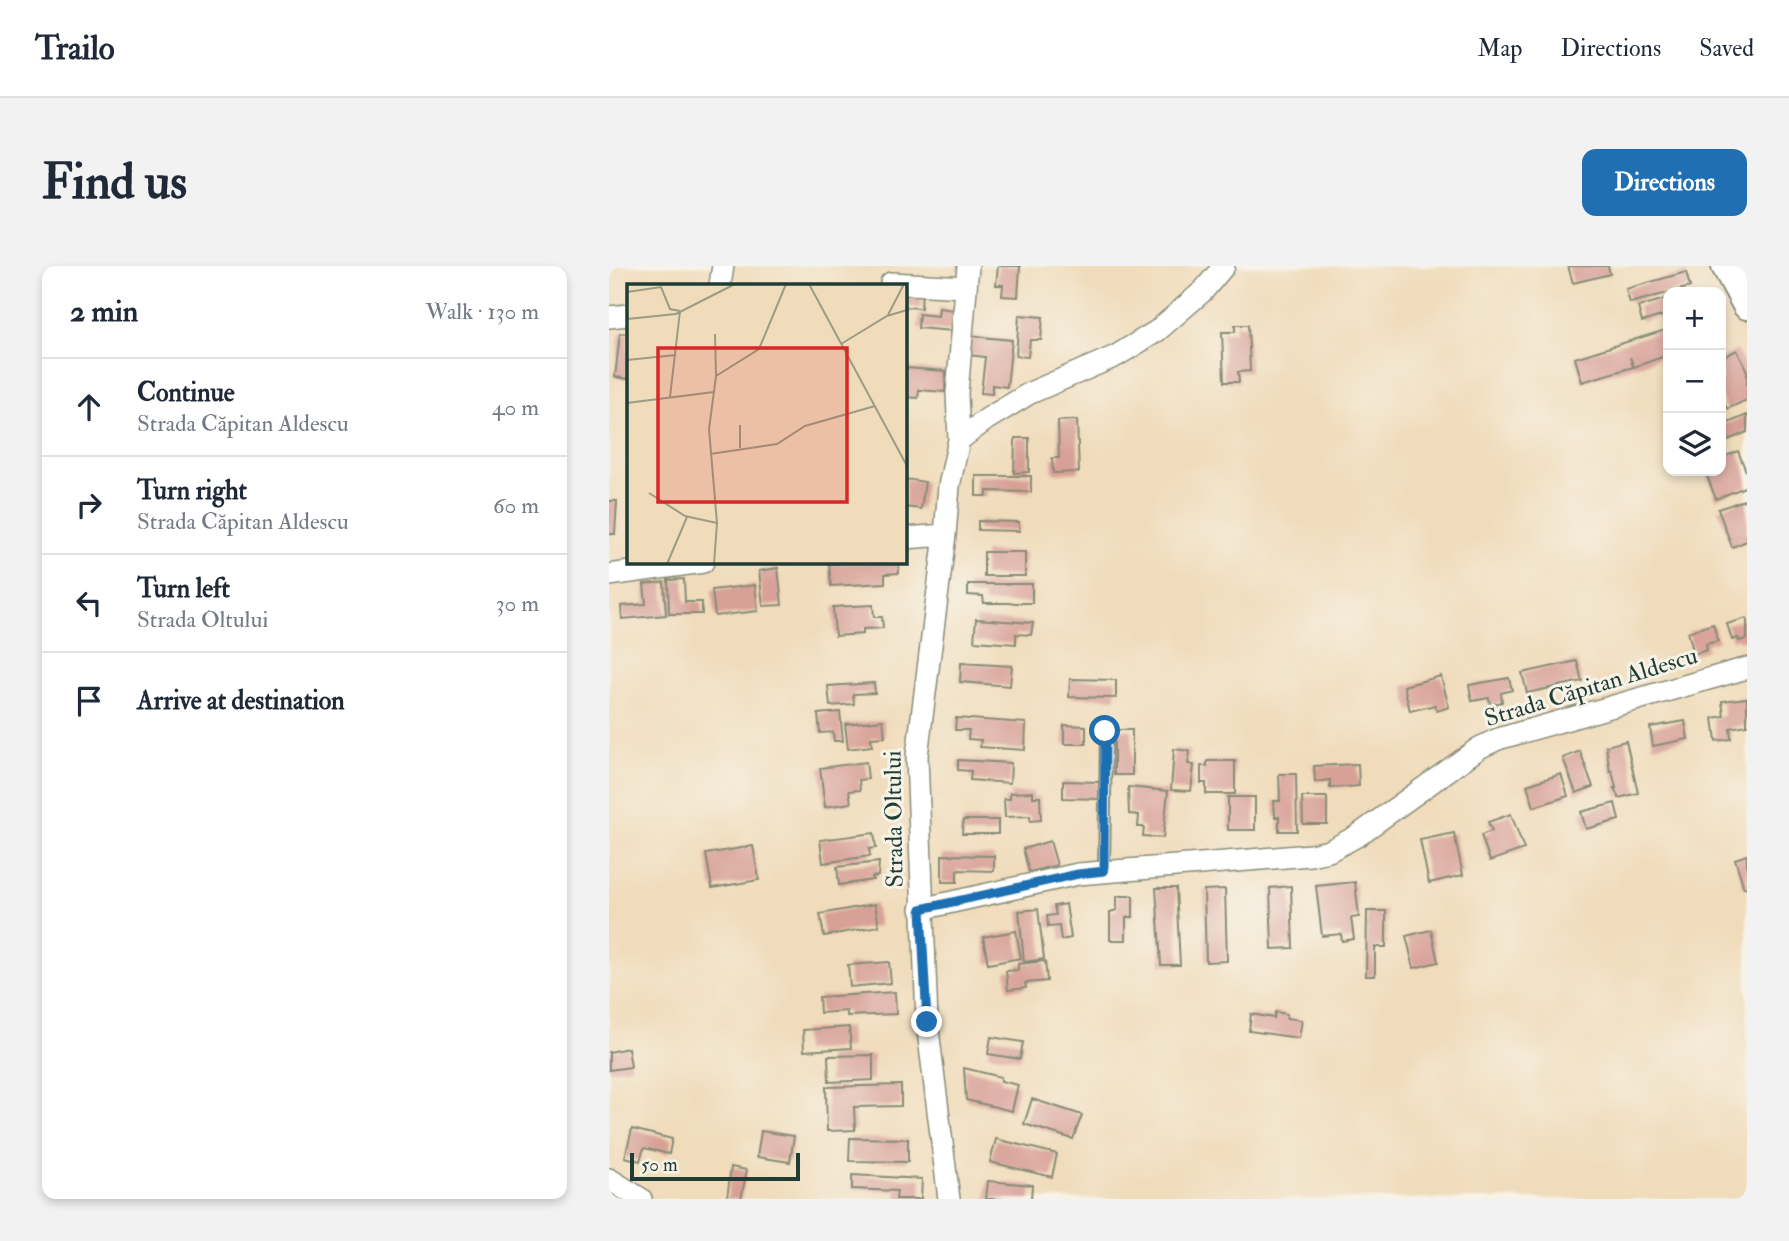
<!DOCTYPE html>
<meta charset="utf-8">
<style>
body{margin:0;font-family:"IM FELL Double Pica",serif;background:#f2f2f3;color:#1f2937}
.controls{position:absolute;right:21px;top:21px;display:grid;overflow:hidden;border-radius:14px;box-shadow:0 4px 10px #0003}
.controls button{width:63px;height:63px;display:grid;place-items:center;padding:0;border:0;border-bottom:2px solid #e0e1e3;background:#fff;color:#1f2937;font:35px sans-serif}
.scale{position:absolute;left:21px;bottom:18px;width:170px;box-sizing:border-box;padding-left:7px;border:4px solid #1f3d34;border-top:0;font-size:19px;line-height:24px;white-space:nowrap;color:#1f3d34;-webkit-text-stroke:5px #f7f3e8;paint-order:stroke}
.stop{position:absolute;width:21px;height:21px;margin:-16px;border:5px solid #1f6fb2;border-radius:50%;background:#fff}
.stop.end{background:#1f6fb2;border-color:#fff;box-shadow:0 2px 7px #0008}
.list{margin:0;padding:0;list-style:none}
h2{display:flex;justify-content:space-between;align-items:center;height:91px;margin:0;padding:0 28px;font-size:30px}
h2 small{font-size:23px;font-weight:400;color:#747a83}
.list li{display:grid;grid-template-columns:46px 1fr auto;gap:21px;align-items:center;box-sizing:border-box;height:98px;padding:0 28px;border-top:2px solid #e0e1e3}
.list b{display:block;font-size:26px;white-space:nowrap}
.list p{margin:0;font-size:23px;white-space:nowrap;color:#747a83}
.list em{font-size:23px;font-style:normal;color:#747a83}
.icon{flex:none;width:38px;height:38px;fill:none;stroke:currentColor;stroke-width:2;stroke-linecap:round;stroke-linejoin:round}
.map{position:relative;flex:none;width:1138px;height:933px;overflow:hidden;border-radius:14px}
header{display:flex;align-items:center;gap:42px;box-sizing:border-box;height:98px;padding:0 35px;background:#fff;border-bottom:2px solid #e0e1e3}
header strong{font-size:33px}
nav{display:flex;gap:38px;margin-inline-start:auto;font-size:24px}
.intro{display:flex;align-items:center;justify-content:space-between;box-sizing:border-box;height:168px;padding:0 42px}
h1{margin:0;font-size:49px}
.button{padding:18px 32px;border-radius:14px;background:#1f6fb2;color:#fff;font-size:24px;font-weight:700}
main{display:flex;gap:42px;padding:0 42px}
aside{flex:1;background:#fff;border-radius:14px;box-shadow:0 4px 10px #0003}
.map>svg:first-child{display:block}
</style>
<header>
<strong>Trailo</strong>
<nav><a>Map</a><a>Directions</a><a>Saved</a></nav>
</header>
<div class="intro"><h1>Find us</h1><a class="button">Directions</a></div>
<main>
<aside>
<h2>2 min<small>Walk · 130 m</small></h2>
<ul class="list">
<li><svg class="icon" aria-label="ahead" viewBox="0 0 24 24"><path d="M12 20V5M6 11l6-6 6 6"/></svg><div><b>Continue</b><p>Strada Căpitan Aldescu</p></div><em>40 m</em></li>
<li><svg class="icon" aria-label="right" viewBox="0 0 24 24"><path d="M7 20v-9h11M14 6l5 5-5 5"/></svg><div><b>Turn right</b><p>Strada Căpitan Aldescu</p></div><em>60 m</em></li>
<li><svg class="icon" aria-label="left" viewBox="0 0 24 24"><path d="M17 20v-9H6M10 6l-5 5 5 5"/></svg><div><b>Turn left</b><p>Strada Oltului</p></div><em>30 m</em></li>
<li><svg class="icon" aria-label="arrive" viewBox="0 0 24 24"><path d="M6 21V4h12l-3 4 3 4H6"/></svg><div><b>Arrive at destination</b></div></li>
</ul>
</aside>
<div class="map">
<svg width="1138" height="933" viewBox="0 0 1138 933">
<rect width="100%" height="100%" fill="#f7f3e8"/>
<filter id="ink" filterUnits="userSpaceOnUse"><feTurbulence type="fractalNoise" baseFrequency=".0143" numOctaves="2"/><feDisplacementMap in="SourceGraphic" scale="14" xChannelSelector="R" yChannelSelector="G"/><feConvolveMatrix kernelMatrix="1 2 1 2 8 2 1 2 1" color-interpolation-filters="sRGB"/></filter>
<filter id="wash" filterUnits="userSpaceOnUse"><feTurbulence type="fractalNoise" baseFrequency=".00686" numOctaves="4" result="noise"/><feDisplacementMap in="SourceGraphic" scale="28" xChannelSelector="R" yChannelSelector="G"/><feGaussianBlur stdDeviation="1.57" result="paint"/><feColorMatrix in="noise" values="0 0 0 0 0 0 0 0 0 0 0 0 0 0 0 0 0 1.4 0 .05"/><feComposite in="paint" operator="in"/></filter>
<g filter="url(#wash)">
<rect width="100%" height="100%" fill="#f0dbba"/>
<g id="blocks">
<path fill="#d8a198" d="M389,0H411L409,31L393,30L394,19H387Z
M959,0H999L1001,8L964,17Z
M1077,6L1081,21L1021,37L1017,23Z
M296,25H313L312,42L296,41Z
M1059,32V48L1033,56L1029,41Z
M330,42L346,44L344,65L309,62L310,48L329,50Z
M410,49L434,51L432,74H421L419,91L407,90Z
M626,59H639L641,105L629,106L630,116H615L613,66H626Z
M1059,63V89L1025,101L1021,91L1024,101L973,116L966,92Z
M11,67L19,68V113L6,111Z
M361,70L403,74L398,121L383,119V128L372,127L376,91L360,89Z
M1128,84L1138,105V134L1118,143L1112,131V92Z
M296,102L337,105L336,126L310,124L309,132L296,131Z
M1138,149V166L1112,177V160Z
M468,154L470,206L444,207L443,192H450L449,155Z
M406,172H420V206L405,207Z
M1129,185L1138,208V220L1107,233L1096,205H1112V192Z
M367,210H422V226L378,225V230H367Z
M296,213L316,216L312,243L296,241Z
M1138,233V275L1123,281L1109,243Z
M0,235H8L6,268H0Z
M369,255L410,256V265L369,264Z
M375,286H416V310H375Z
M257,296H289L290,307L276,308V317L222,320L220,298Z
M169,302L173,339L154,340L150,305Z
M75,313L76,336H93V348H60L59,314Z
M55,316L57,349L13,353L12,340L37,338L35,318Z
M359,318H423V337H375L374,330L359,329Z
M146,319L149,345L106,350L103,324Z
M264,339L265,351H273L274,362L254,363V368L226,370L224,341Z
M1138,352V373L1130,375L1129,372L1123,374L1118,358Z
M367,353L424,357L422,369L407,368V378L365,375Z
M1104,358L1109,375L1097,378L1098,384L1085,388L1079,366Z
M968,395L973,415L918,427L913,407Z
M352,397L403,400L401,420L351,416Z
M832,410L840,441L828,445L826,439L801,445L795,420Z
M900,412L903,424L892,427L893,436L881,439L880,432L863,435L860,419Z
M461,413L507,414V432L460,431Z
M265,417L266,427L244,428L245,438L221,440L219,420Z
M1138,432V459L1121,462L1122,473L1107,475L1104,452L1115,450L1113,435Z
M231,446L234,475H225L224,466L211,467L209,448Z
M347,452L417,457L416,484L371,481L372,474L359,473L360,464H346Z
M274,454L276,471L262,472L263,480L239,483L236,458Z
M1076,455L1079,473L1044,480L1041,461Z
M455,459L477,460V478H455Z
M505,464H523V509H505Z
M1017,475L1029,527L1010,532L1005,522H1007L1003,505L1001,506L997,480Z
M565,483L581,485L579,498L585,499L582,525L562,524Z
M971,485L984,521L967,527L954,492Z
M349,494L402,497L401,517L361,514L362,505L349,504Z
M598,495H626V528H597V517H592V500H598Z
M257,496L259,513L250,514L251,524L240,525L242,537L216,541L211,502Z
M749,498L750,520L721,522V514L706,516L705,500Z
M670,508H687L688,565H670V551H666L665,535H671Z
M952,508L959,530L925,541L918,519Z
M454,515L490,516V533L454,532Z
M519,521L559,525L554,572L534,570L535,561H529L530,549L520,548Z
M424,526V531H431L432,554L421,555V550L396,551L395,533H401V527Z
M619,531H646V564H619Z
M693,531H718V558H694Z
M1006,537L1010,554L977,563L972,546Z
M902,548L915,583L881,595L872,569L883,565L879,556Z
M354,554H389V568H353Z
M265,567L267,582L260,583L261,590L214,597L211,574Z
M845,567L854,609L820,617L811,574Z
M441,575L448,599L420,606L414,583Z
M144,580L150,614L103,622L97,588Z
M333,589L385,590V605L348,604V616H333Z
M1138,589V621L1135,622L1126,593Z
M270,596L269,610L263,611L264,614L230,619L228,601Z
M746,616L750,651L742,652L745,673L733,675L732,668L713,670L707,620Z
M682,620L684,682L663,683L661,622Z
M547,622H567L571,699H552Z
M616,623L618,695L597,696L595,624Z
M508,630H524V651H517V674H501V646L508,644Z
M266,638L270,660L215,670L211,648Z
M457,638L462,672L452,674L450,660L439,661L438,650L447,649L445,640Z
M429,643L435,693L415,696L410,645Z
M758,645H777V681H766V710H757Z
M822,664L829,696L805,702L797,670Z
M407,665L412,692L379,698L374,671Z
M436,695L438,715L416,717L417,722L399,724L397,705L409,704V698Z
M280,696L282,717L241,721L239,699Z
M286,726L287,748L238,750V745L211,747L210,731Z
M666,746L678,748L677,752L693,754L690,772L640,765L642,748L665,752Z
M240,761L242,782L195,785L194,764Z
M382,771L414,776L411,793L379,788Z
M19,782L22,801L0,804V786Z
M264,789V814L220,816L219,790Z
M355,802L392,811V815L409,819L403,845L357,834Z
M292,819V840L245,841L246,864L218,865L217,821Z
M423,833L473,849L464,873L415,858Z
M23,863L63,873L60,888L35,882L31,895L16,891Z
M152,865L185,870L181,896L148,891Z
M241,872L299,873V896L240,895Z
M387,873L448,888L443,911L381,896Z
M122,901L138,904L132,933H118Z
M243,909L313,913L312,933H287L288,925L243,923Z
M379,915L423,919L422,933H377Z"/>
</g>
</g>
<g filter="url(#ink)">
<use href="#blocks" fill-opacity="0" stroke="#888c77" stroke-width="2"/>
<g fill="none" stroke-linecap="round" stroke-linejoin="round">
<g stroke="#888c77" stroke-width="14">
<path id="lane" d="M495,605L497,465"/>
</g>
<g stroke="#888c77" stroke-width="24">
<path id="street" d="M282,17L357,21
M111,19L114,0
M0,51L19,49
M350,174L348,127L359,0
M296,272L336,269
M0,309L94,296
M312,643L469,608L701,589L720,585L748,570L870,482L889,473L1138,402
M0,913L32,933
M340,933L318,756L308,490L336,269L340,220L350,174L378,153L421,127L507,90L548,65L594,25L615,0"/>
</g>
<g stroke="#888c77" stroke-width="32">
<path id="secondary" d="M1117,0L1138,39"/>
</g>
<use href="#lane" stroke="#fff" stroke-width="10"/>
<use href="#street" stroke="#fff" stroke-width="21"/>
<use href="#secondary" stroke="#fff" stroke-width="28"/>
</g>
</g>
<g fill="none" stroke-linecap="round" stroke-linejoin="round" filter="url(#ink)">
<path stroke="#1f6fb2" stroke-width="9" d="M318,756L312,643L469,608L495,605L496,465"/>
</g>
<g text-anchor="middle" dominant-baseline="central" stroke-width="6" stroke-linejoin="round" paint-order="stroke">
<g font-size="24" fill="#1f3d34" stroke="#f7f3e8">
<text transform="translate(982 421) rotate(-17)">Strada Căpitan Aldescu</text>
<text transform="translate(285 553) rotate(-91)">Strada Oltului</text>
</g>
</g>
<g transform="translate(18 18)">
<rect width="280" height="280" fill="#f0dbba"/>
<path fill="none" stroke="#9c9c84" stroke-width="2" d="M182,0L280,182M0,8L34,3L43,25L53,27M261,31L277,0M0,35L49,30L108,0M88,50L89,92M214,60L260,32L280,26M0,76L49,71M43,113L53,27M0,119L87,108M113,164V141M83,170L150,160L178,142L248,122M22,209L58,232L90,239M40,280L60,233M87,280L90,239L82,145L89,92L132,65L159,0"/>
<path fill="#d62828" fill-opacity="0.15" stroke="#d62828" stroke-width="3.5" d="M31,64H220V218H31Z"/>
<rect width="280" height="280" fill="none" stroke="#1f3d34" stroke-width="3.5"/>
</g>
</svg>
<div class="controls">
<button>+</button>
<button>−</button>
<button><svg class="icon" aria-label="layers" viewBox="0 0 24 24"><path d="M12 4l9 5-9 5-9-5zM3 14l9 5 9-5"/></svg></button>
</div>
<div class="scale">50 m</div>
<div class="stop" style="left:496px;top:465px"></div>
<div class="stop end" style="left:318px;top:756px"></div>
</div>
</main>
